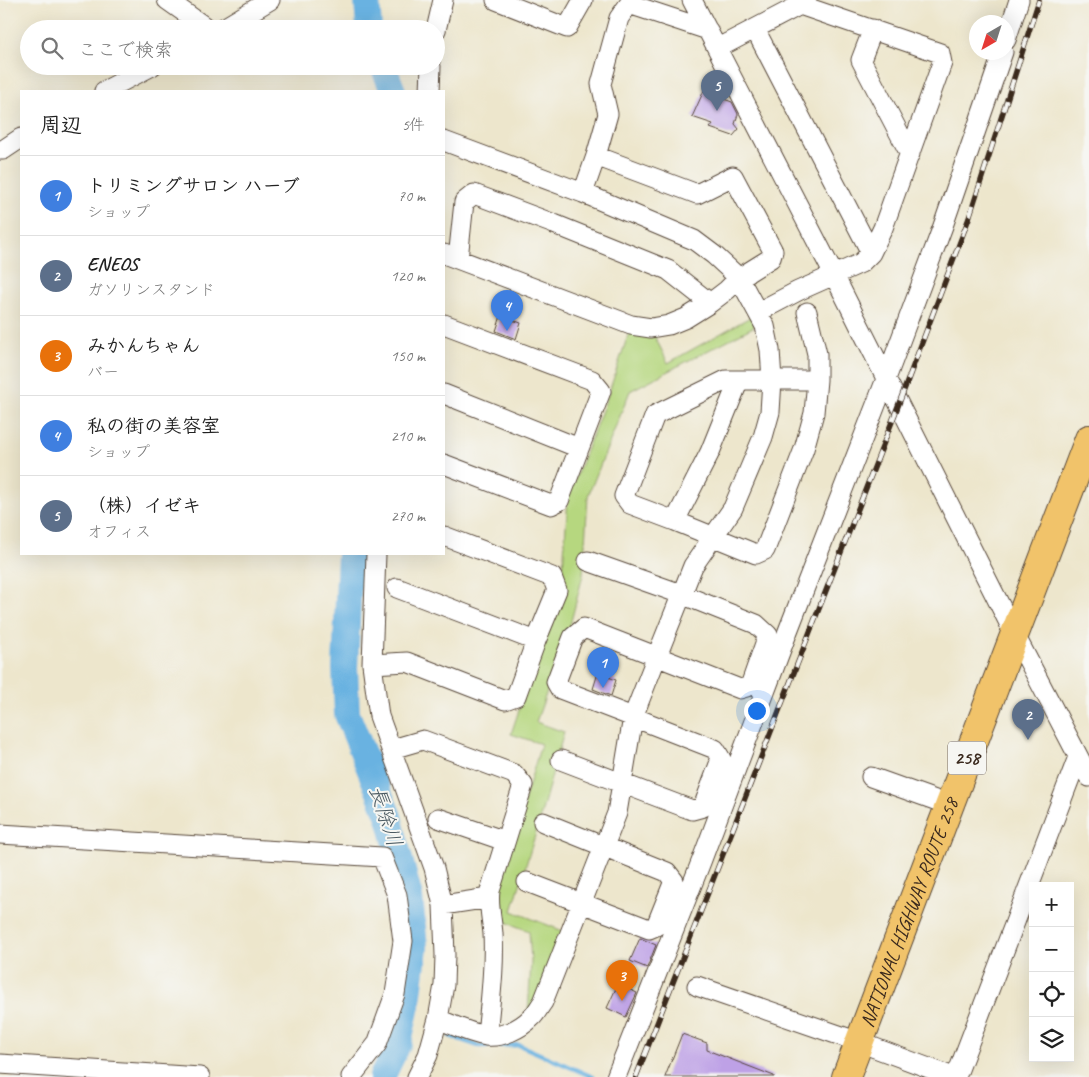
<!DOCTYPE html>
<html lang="ja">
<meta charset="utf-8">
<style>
body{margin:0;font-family:Caveat,"Klee One",sans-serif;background:#f6f6f6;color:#222}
.controls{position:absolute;right:15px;bottom:15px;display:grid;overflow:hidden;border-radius:0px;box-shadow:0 5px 20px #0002}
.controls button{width:45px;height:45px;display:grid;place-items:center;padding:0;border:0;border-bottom:1px solid #e0e0e0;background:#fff;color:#222;font:25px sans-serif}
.compass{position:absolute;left:969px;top:15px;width:45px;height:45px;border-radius:50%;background:#fff;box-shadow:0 5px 20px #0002;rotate:219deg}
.you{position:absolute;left:756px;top:710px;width:18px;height:18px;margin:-12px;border:4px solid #fff;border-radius:50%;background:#1a73e8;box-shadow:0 0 0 8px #1a73e833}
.badge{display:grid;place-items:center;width:32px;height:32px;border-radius:50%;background:#ea580c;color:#fff;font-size:16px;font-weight:700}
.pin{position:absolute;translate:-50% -41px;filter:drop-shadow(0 1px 2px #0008)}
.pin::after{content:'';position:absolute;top:26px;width:18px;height:15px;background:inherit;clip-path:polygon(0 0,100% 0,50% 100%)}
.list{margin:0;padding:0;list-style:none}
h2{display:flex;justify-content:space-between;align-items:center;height:65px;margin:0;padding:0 20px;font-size:21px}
h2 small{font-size:16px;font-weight:400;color:#767676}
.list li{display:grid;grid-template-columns:32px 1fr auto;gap:15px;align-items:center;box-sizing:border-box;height:80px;padding:0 20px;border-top:1px solid #e0e0e0}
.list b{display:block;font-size:19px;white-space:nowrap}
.list p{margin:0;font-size:16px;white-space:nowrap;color:#767676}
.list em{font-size:16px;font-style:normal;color:#767676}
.icon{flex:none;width:28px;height:28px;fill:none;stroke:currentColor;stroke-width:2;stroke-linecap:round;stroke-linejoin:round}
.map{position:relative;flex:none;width:1089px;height:1077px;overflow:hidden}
.search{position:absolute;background:#fff;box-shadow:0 5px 20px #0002;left:20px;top:20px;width:425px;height:55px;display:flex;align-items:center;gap:12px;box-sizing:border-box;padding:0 18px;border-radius:28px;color:#767676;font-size:19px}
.panel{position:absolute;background:#fff;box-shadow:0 5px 20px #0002;left:20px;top:90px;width:425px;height:465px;border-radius:0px}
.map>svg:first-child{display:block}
</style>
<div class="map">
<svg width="1089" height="1077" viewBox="0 0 1089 1077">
<rect width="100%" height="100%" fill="#f6f6f2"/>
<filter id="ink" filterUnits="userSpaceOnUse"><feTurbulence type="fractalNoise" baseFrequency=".02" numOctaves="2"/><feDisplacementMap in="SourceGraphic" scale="10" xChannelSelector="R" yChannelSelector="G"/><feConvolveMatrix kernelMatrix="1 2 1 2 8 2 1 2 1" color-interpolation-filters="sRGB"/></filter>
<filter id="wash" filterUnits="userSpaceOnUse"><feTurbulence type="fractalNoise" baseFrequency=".0096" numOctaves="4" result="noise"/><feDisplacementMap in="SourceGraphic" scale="20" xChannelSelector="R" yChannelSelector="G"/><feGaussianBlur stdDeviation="1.12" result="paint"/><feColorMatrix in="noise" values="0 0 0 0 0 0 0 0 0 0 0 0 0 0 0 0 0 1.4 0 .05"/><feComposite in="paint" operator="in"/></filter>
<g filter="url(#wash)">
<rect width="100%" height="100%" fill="#ede6cc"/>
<path fill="#b6d77f" stroke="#78804e" d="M752,316L755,326L630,391L588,496L583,575L568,633L536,722L564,732L536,832L512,911L563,931L538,998L528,1013L531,962L529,931L500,920L497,894L541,744L511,734L552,610L563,585V568L568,497L608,395L629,332L654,335L668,363Z"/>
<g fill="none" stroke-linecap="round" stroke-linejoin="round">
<path stroke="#69b2e1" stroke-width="4.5" d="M404,1018L413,1022
M450,1036L479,1046L519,1045L593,1077"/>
<path stroke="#69b2e1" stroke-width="26" d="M367,0L369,29
M383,66L393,91
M350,554L345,668L347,714L389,817L410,898L415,947L408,1001L399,1042L382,1077"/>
</g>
<g id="blocks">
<path fill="#bea1e6" d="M706,86L726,95L724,99L732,102L738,114L735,124L739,129L733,136L710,128L713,124L692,117Z
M501,316L521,323L516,339L496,331Z
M598,673L616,680L611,696L593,689Z
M640,938L656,945L647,968L630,961Z
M618,984L637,993L626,1017L607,1008Z
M682,1034L707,1043V1050L774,1076V1077H665Z"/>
</g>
</g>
<g filter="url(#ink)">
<use href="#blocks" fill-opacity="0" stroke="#564638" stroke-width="1"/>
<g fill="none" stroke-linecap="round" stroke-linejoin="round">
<g stroke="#564638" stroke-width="21">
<path id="minor" d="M167,0L208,29
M496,0L567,28L583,0
M692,0L834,275L1014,633L1089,777
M629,4L708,30
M222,29L270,0
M755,29L871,253
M873,29L861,60L910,154
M436,30L443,0
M1006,40L1019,0
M718,48L800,5L940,53L942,63L883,228L871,253L861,263L798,291L758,312
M104,91L152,66
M430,91L431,66
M0,150H3L21,138
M583,193L596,156L608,114L601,84L619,18L629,4L631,0
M444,254L631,325L651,328L669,325L686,318L710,303L727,290L739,278L771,258L773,251L733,176L697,194L596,156
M458,259L464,202L474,194L554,224L668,270L710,303
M807,312L817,354V380L814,413L804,449L765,550L756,554L675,521L630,504L624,496L655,415L726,380H817
M444,324L592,380L601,391L559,501L551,505L444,464
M444,394L579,448
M675,521L710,452L739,380
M376,554L372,664L379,716L434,868L443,905L445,955L444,985L438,1019L428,1055L417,1077
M397,588L536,641
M372,664L407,662L505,700L516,696L536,641L557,590L552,577L444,536
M392,749L423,740L514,774L523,785L490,891C488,905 492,920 493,934C495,968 490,1002 487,1036
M561,760L692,810L703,807L721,759L715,749L633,717L560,689L556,682L573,637L584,628L740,689L750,686L768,635L756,624L681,594L588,561
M871,777L949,805
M438,818L505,841
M0,834L382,857L397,895L403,941L395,994L377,1044L351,1077
M527,882L649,929L656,926L674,881L667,872L543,822
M443,905L489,898
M697,986L859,1042L953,1077
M438,1019C453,1025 469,1033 486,1036C501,1038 520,1029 531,1018C536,1014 539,1007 543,1002L617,813L633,717L657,656L693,566L733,508L763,437L770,412L772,380L770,350L765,326L739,278L714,255L694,240L583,193L444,141
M0,1064L200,1077
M616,1077L701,862L788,631L886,379L943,226L1003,52
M956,1077L1078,757"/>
</g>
<g stroke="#564638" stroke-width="30">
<g id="highway">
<path id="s1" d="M846,1077L1089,439"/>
</g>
</g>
<use href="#minor" stroke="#fff" stroke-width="19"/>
<use href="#highway" stroke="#f1c36a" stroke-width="28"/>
<g stroke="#3b2a1e" stroke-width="5.5">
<path id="rail" d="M636,1077L895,414L969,218L1039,0"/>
</g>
<use href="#rail" stroke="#f6f6f2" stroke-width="4" stroke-dasharray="11" stroke-linecap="butt"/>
</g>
</g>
<g text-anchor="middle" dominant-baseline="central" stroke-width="4" stroke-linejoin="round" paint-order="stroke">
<rect fill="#f6f6f2" stroke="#73675e" stroke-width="1" x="948" y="741.5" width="38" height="33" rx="4"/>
<g font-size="19" font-weight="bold" fill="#3b2a1e">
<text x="967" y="758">258</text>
</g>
<g font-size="20" fill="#3b2a1e" stroke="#f6f6f2">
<text stroke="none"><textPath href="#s1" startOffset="176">NATIONAL HIGHWAY ROUTE 258</textPath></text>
</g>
<g font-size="21" font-style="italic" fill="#4b5a62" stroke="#f6f6f2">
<text transform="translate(386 816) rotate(72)">長除川</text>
</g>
</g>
</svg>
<div class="controls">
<button>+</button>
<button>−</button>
<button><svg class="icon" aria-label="locate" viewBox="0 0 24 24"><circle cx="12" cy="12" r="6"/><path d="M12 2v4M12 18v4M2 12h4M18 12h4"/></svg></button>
<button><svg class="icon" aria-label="layers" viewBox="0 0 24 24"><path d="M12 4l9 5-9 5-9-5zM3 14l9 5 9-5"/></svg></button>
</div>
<svg class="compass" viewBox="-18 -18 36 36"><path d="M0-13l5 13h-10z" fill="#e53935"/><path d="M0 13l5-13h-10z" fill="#767676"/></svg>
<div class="you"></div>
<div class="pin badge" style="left:603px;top:688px;background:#3f7fe0">1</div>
<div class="pin badge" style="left:1028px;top:740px;background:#5c6f8a">2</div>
<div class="pin badge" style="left:622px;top:1001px;background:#e8710a">3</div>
<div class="pin badge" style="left:507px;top:331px;background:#3f7fe0">4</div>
<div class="pin badge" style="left:717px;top:111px;background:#5c6f8a">5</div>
<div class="search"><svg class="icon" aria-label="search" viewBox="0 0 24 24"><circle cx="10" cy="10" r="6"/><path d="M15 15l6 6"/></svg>ここで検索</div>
<section class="panel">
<h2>周辺<small>5件</small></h2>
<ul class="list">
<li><span class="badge" style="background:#3f7fe0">1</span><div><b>トリミングサロン ハーブ</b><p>ショップ</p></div><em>70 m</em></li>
<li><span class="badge" style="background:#5c6f8a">2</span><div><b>ENEOS</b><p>ガソリンスタンド</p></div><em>120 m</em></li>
<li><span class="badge" style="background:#e8710a">3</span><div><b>みかんちゃん</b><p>バー</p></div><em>150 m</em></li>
<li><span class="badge" style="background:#3f7fe0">4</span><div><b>私の街の美容室</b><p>ショップ</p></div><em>210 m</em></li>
<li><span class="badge" style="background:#5c6f8a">5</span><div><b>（株）イゼキ</b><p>オフィス</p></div><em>270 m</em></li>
</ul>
</section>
</div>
